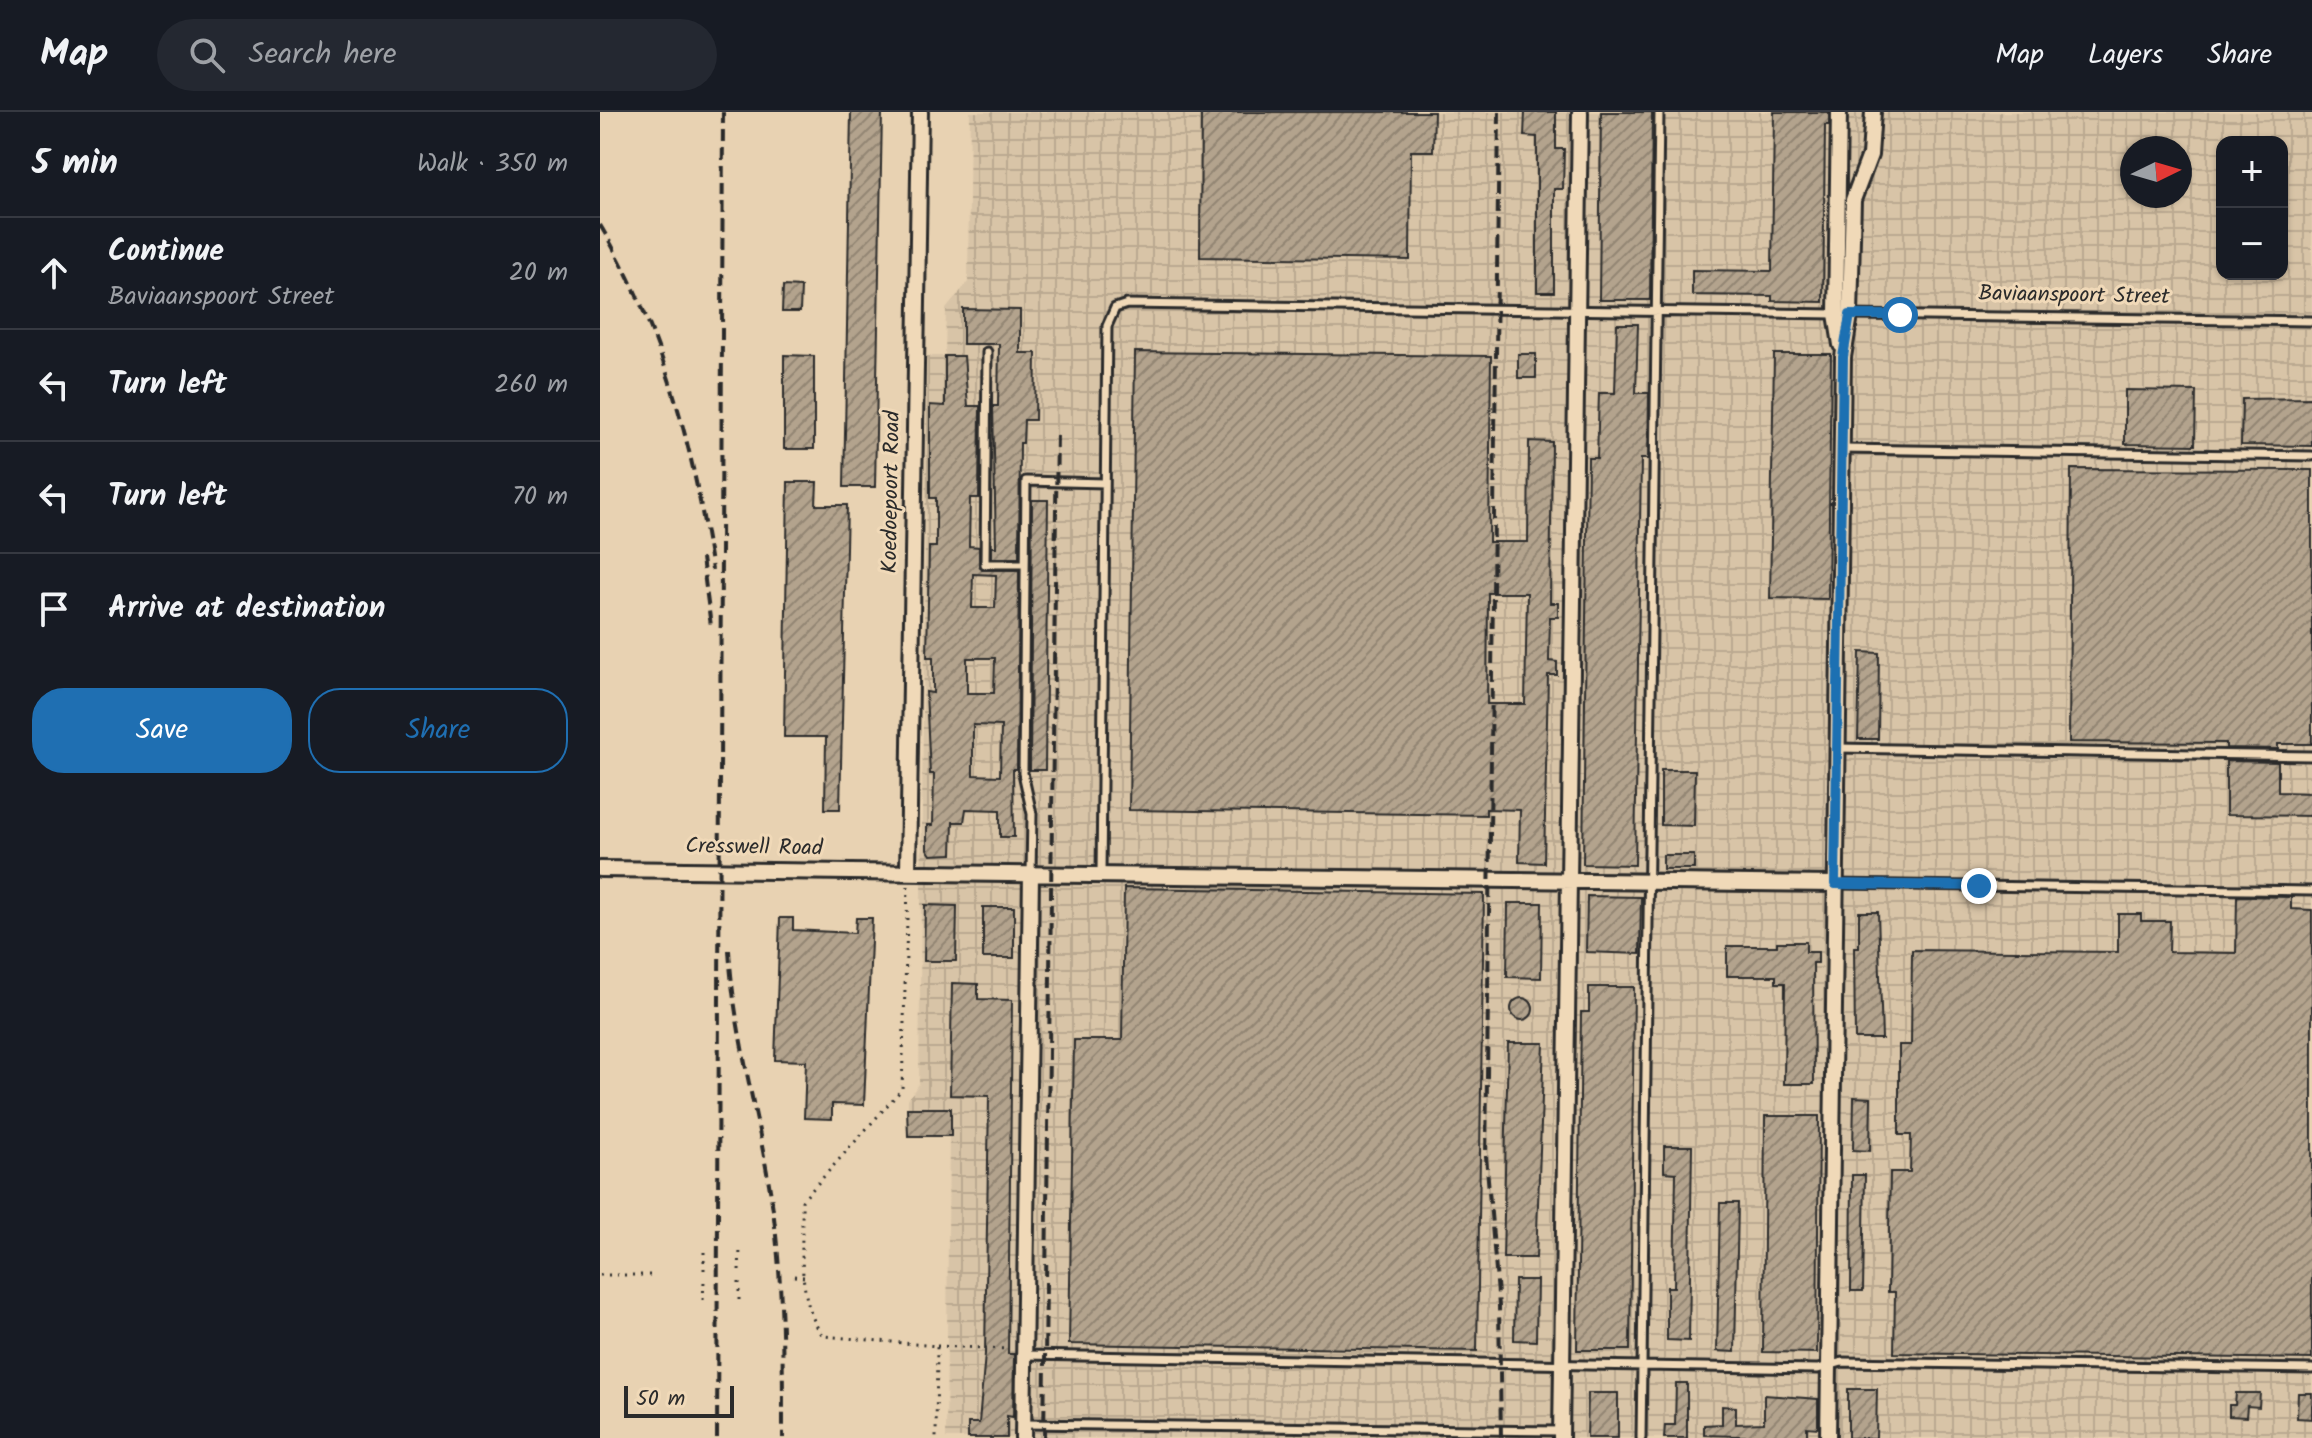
<!DOCTYPE html>
<meta charset="utf-8">
<style>
body{margin:0;font-family:Kalam,sans-serif;background:#242831;color:#f1f3f6}
.controls{position:absolute;right:24px;top:24px;display:grid;overflow:hidden;border-radius:16px;box-shadow:0 2px 6px #0004}
.controls button{width:72px;height:72px;display:grid;place-items:center;padding:0;border:0;border-bottom:2px solid #363941;background:#171b24;color:#f1f3f6;font:40px sans-serif}
.compass{position:absolute;left:1520px;top:24px;width:72px;height:72px;border-radius:50%;background:#171b24;box-shadow:0 2px 6px #0004;rotate:85deg}
.scale{position:absolute;left:24px;bottom:20px;width:110px;box-sizing:border-box;padding-left:8px;border:4px solid #2b2b2b;border-top:0;font-size:22px;line-height:28px;white-space:nowrap;color:#2b2b2b;-webkit-text-stroke:6px #f0d9b8;paint-order:stroke}
.stop{position:absolute;width:24px;height:24px;margin:-18px;border:6px solid #1f6fb2;border-radius:50%;background:#fff}
.stop.end{background:#1f6fb2;border-color:#fff;box-shadow:0 2px 8px #0008}
.list{margin:0;padding:0;list-style:none}
h2{display:flex;justify-content:space-between;align-items:center;height:104px;margin:0;padding:0 32px;font-size:34px}
h2 small{font-size:26px;font-weight:400;color:#9ea1a6}
.list li{display:grid;grid-template-columns:52px 1fr auto;gap:24px;align-items:center;box-sizing:border-box;height:112px;padding:0 32px;border-top:2px solid #363941}
.list b{display:block;font-size:30px;white-space:nowrap}
.list p{margin:0;font-size:26px;white-space:nowrap;color:#9ea1a6}
.list em{font-size:26px;font-style:normal;color:#9ea1a6}
.actions{display:flex;gap:16px;padding:24px 32px}
.actions a{flex:1;padding:18px 0;border:2px solid #1f6fb2;border-radius:32px;text-align:center;font-size:28px;color:#1f6fb2}
.actions .main{background:#1f6fb2;color:#fff}
.icon{flex:none;width:44px;height:44px;fill:none;stroke:currentColor;stroke-width:2;stroke-linecap:round;stroke-linejoin:round}
.map{position:relative;flex:none;width:1712px;height:1326px;overflow:hidden}
header{display:flex;align-items:center;gap:48px;box-sizing:border-box;height:112px;padding:0 40px;background:#171b24;border-bottom:2px solid #363941}
header strong{font-size:38px}
nav{display:flex;gap:44px;margin-inline-start:auto;font-size:28px}
.search{width:560px;height:72px;background:#242831;display:flex;align-items:center;gap:20px;box-sizing:border-box;padding:0 28px;border-radius:44px;color:#9ea1a6;font-size:30px}
main{display:flex}
aside{flex:1;background:#171b24}
.map>svg:first-child{display:block}
</style>
<header>
<strong>Map</strong>
<div class="search"><svg class="icon" aria-label="search" viewBox="0 0 24 24"><circle cx="10" cy="10" r="6"/><path d="M15 15l6 6"/></svg>Search here</div>
<nav><a>Map</a><a>Layers</a><a>Share</a></nav>
</header>
<main>
<aside>
<h2>5 min<small>Walk · 350 m</small></h2>
<ul class="list">
<li><svg class="icon" aria-label="ahead" viewBox="0 0 24 24"><path d="M12 20V5M6 11l6-6 6 6"/></svg><div><b>Continue</b><p>Baviaanspoort Street</p></div><em>20 m</em></li>
<li><svg class="icon" aria-label="left" viewBox="0 0 24 24"><path d="M17 20v-9H6M10 6l-5 5 5 5"/></svg><div><b>Turn left</b></div><em>260 m</em></li>
<li><svg class="icon" aria-label="left" viewBox="0 0 24 24"><path d="M17 20v-9H6M10 6l-5 5 5 5"/></svg><div><b>Turn left</b></div><em>70 m</em></li>
<li><svg class="icon" aria-label="arrive" viewBox="0 0 24 24"><path d="M6 21V4h12l-3 4 3 4H6"/></svg><div><b>Arrive at destination</b></div></li>
</ul>
<div class="actions"><a class="main">Save</a><a>Share</a></div>
</aside>
<div class="map">
<svg width="1712" height="1326" viewBox="0 0 1712 1326">
<defs>
<pattern id="industrial-grid" width="8" height="8" patternUnits="userSpaceOnUse" patternTransform="scale(2)"><rect width="8" height="8" fill="#d8c4a7"/><path d="M0 4h8M4 0v8" fill="none" stroke="#baa990"/></pattern>
<pattern id="building-hatch" width="6" height="6" patternUnits="userSpaceOnUse" patternTransform="scale(2)"><rect width="6" height="6" fill="#b3a38d"/><path d="M-1 1l2-2M0 6l6-6M5 7l2-2" fill="none" stroke="#928573"/></pattern>
</defs>
<rect width="100%" height="100%" fill="#e8d2b2"/>
<filter id="ink" filterUnits="userSpaceOnUse"><feTurbulence type="fractalNoise" baseFrequency=".0125" numOctaves="2"/><feDisplacementMap in="SourceGraphic" scale="16" xChannelSelector="R" yChannelSelector="G"/><feConvolveMatrix kernelMatrix="1 2 1 2 8 2 1 2 1" color-interpolation-filters="sRGB"/></filter>
<g filter="url(#ink)">
<path fill="url(#industrial-grid)" fill-rule="evenodd" d="M370,0H1712V1326H346L349,1025L308,1024V987L319,972L327,244H345L346,197L368,170ZM1622,30H1682V162H1622ZM1532,36H1580V84H1532Z"/>
<path fill="url(#building-hatch)" stroke="#2b2b2b" stroke-width="2" fill-rule="evenodd" d="M251,0H282L275,375H244Z
M601,0H834L833,39H811L810,148L600,145Z
M925,0H956V37H964L963,77H954V180H937V25L924,24Z
M1001,0H1052L1050,188H999Z
M1174,0H1229V13H1225L1223,190L1172,189V184L1092,183V158L1172,159Z
M183,174L201,175L200,200H182Z
M363,197L420,198V241H436L435,308H424L423,331H420L419,446H392V435H396L393,294H398L399,232H363Z
M1017,212H1038L1036,281H1049L1048,347H1041L1035,753L983,752L988,346H997L999,281H1015Z
M535,240L891,244L889,430H928L929,329L952,330L950,491H958V505H950L949,549L957,550V563H948L944,751L919,750L920,698L886,697V703L529,698ZM888,481H927L925,592H887Z
M918,242H936V266H918Z
M1174,242H1231L1228,487L1170,486Z
M184,243L214,244V337H184Z
M345,244H364L368,294H380L379,386H370L369,434L379,435V453L382,458H419L417,657H413L414,725H400V698L366,697L364,710H353L352,742L331,743L327,737V713H333L334,662H330L326,580L333,581V545H327L329,435H336V386H330V293L345,294ZM373,462L396,463L395,496H372ZM367,546H395L394,581H367ZM373,613L401,614L400,664L373,663Z
M1525,278L1596,279L1595,333L1525,332Z
M1712,286V334L1641,333L1642,287Z
M1471,357L1712,358V632H1678V637L1626,636V631L1469,630Z
M188,370H217L216,393H247L240,697H225L226,625H184Z
M432,388H448L445,658H430Z
M1260,540L1279,541L1278,627H1258Z
M1626,649L1678,650V680L1712,681V704L1626,703Z
M1061,658H1095L1094,714L1061,713Z
M1063,743H1094V757H1063Z
M524,776L884,782L877,1239L469,1232L474,928H522Z
M987,784L1041,785L1040,842L986,840Z
M1637,784L1691,785V797L1712,798V1247L1294,1241L1295,1180H1288L1290,1060H1310L1311,1023H1299V933H1311L1312,838L1518,840V802H1541V809H1570L1569,840L1636,841Z
M908,791H942L941,866L907,865Z
M325,793L357,794L356,849H324Z
M383,795H414V846H383Z
M1259,800H1278L1282,927H1255L1254,835H1259Z
M180,806H193V818L255,821L256,806H272L264,993L232,992V1007L204,1006L206,949L175,948Z
M1177,830H1206V840H1218V851H1213L1214,972H1184L1185,871H1176V864H1127V834H1177Z
M352,871L378,872V887L412,888L408,1242H414L413,1305L407,1304V1326H368V1311H379L385,1242L389,984L350,983Z
M989,875H1034L1030,1238H977L981,900H989Z
M911 897a11 11 0 1 1 22 0a11 11 0 1 1-22 0Z
M908,931H944L936,1146H903Z
M1254,985L1271,986L1270,1039L1253,1038Z
M307,996H351V1024H308Z
M1165,1004H1219L1217,1241L1163,1240Z
M1064,1034H1092L1089,1229L1067,1228V1175H1074L1076,1061L1064,1060Z
M1252,1063H1265L1263,1179H1251Z
M1120,1091H1138L1135,1240L1117,1239Z
M915,1168H937L936,1229L914,1228Z
M1076,1271H1087V1326H1064L1065,1313H1075Z
M1248,1277H1277L1276,1326H1248Z
M988,1281H1018V1326H987Z
M1636,1281H1660L1659,1295L1647,1294L1646,1305L1629,1304V1293H1635Z
M1698,1281H1712V1307L1697,1306Z
M1164,1283L1218,1287V1316L1207,1315V1326L1104,1323V1313L1122,1312V1294L1136,1295V1312L1164,1311Z"/>
<g fill="none" stroke-linecap="round" stroke-linejoin="round">
<g stroke="#2b2b2b" stroke-width="13">
<path id="lane" d="M1250,203L1712,209
M387,240L385,452H425
M1242,337L1712,344
M1238,636L1712,644
M431,762L432,702L423,661L426,369L505,371
M501,762L507,214L515,196L527,192L1235,202
M1235,772L1712,779
M425,1243L1218,1257L1242,1250L1712,1257
M424,1312L961,1319
M1041,1326L1059,0"/>
</g>
<g stroke="#2b2b2b" stroke-width="20">
<path id="street" d="M1239,0L1236,202L1241,233
M0,757L1235,772
M308,760L320,0
M423,1326L431,762
M961,1326L980,0
M1228,1326L1243,245L1250,203L1253,88L1270,43L1273,0"/>
</g>
<path stroke="#2b2b2b" stroke-width="3" stroke-dasharray="2 6" stroke-linecap="butt" d="M308,774L302,977L202,1089C203,1133 196,1187 223,1224L337,1234L336,1326
M104,1158V1139
M139,1158L140,1138
M0,1163H50
M194,1164L204,1165
M103,1188L104,1169
M139,1188V1169
M337,1234L409,1237"/>
<use href="#lane" stroke="#f0d9b8" stroke-width="7"/>
<use href="#street" stroke="#f0d9b8" stroke-width="14"/>
<path stroke="#2b2b2b" stroke-width="4" stroke-dasharray="12 6" stroke-linecap="butt" d="M899,0L886,1044L899,1194L901,1326
M0,113C64,220 93,336 112,458
M102,446L111,514
M129,838C134,922 158,1001 171,1084C183,1163 183,1245 183,1326
M117,1326L123,0
M444,1326L457,320"/>
</g>
</g>
<g fill="none" stroke-linecap="round" stroke-linejoin="round" filter="url(#ink)">
<path stroke="#1f6fb2" stroke-width="10" d="M1300,203H1250L1243,245L1235,772L1379,774"/>
</g>
<g text-anchor="middle" dominant-baseline="central" stroke-width="6" stroke-linejoin="round" paint-order="stroke">
<g font-size="22" fill="#2b2b2b" stroke="#f0d9b8">
<text transform="translate(1474 184) rotate(1)">Baviaanspoort Street</text>
<text transform="translate(292 380) rotate(-89)">Koedoepoort Road</text>
<text transform="translate(154 736) rotate(1)">Cresswell Road</text>
</g>
</g>
</svg>
<div class="controls">
<button>+</button>
<button>−</button>
</div>
<svg class="compass" viewBox="-18 -18 36 36"><path d="M0-13l5 13h-10z" fill="#e53935"/><path d="M0 13l5-13h-10z" fill="#9ea1a6"/></svg>
<div class="scale">50 m</div>
<div class="stop" style="left:1300px;top:203px"></div>
<div class="stop end" style="left:1379px;top:774px"></div>
</div>
</main>
